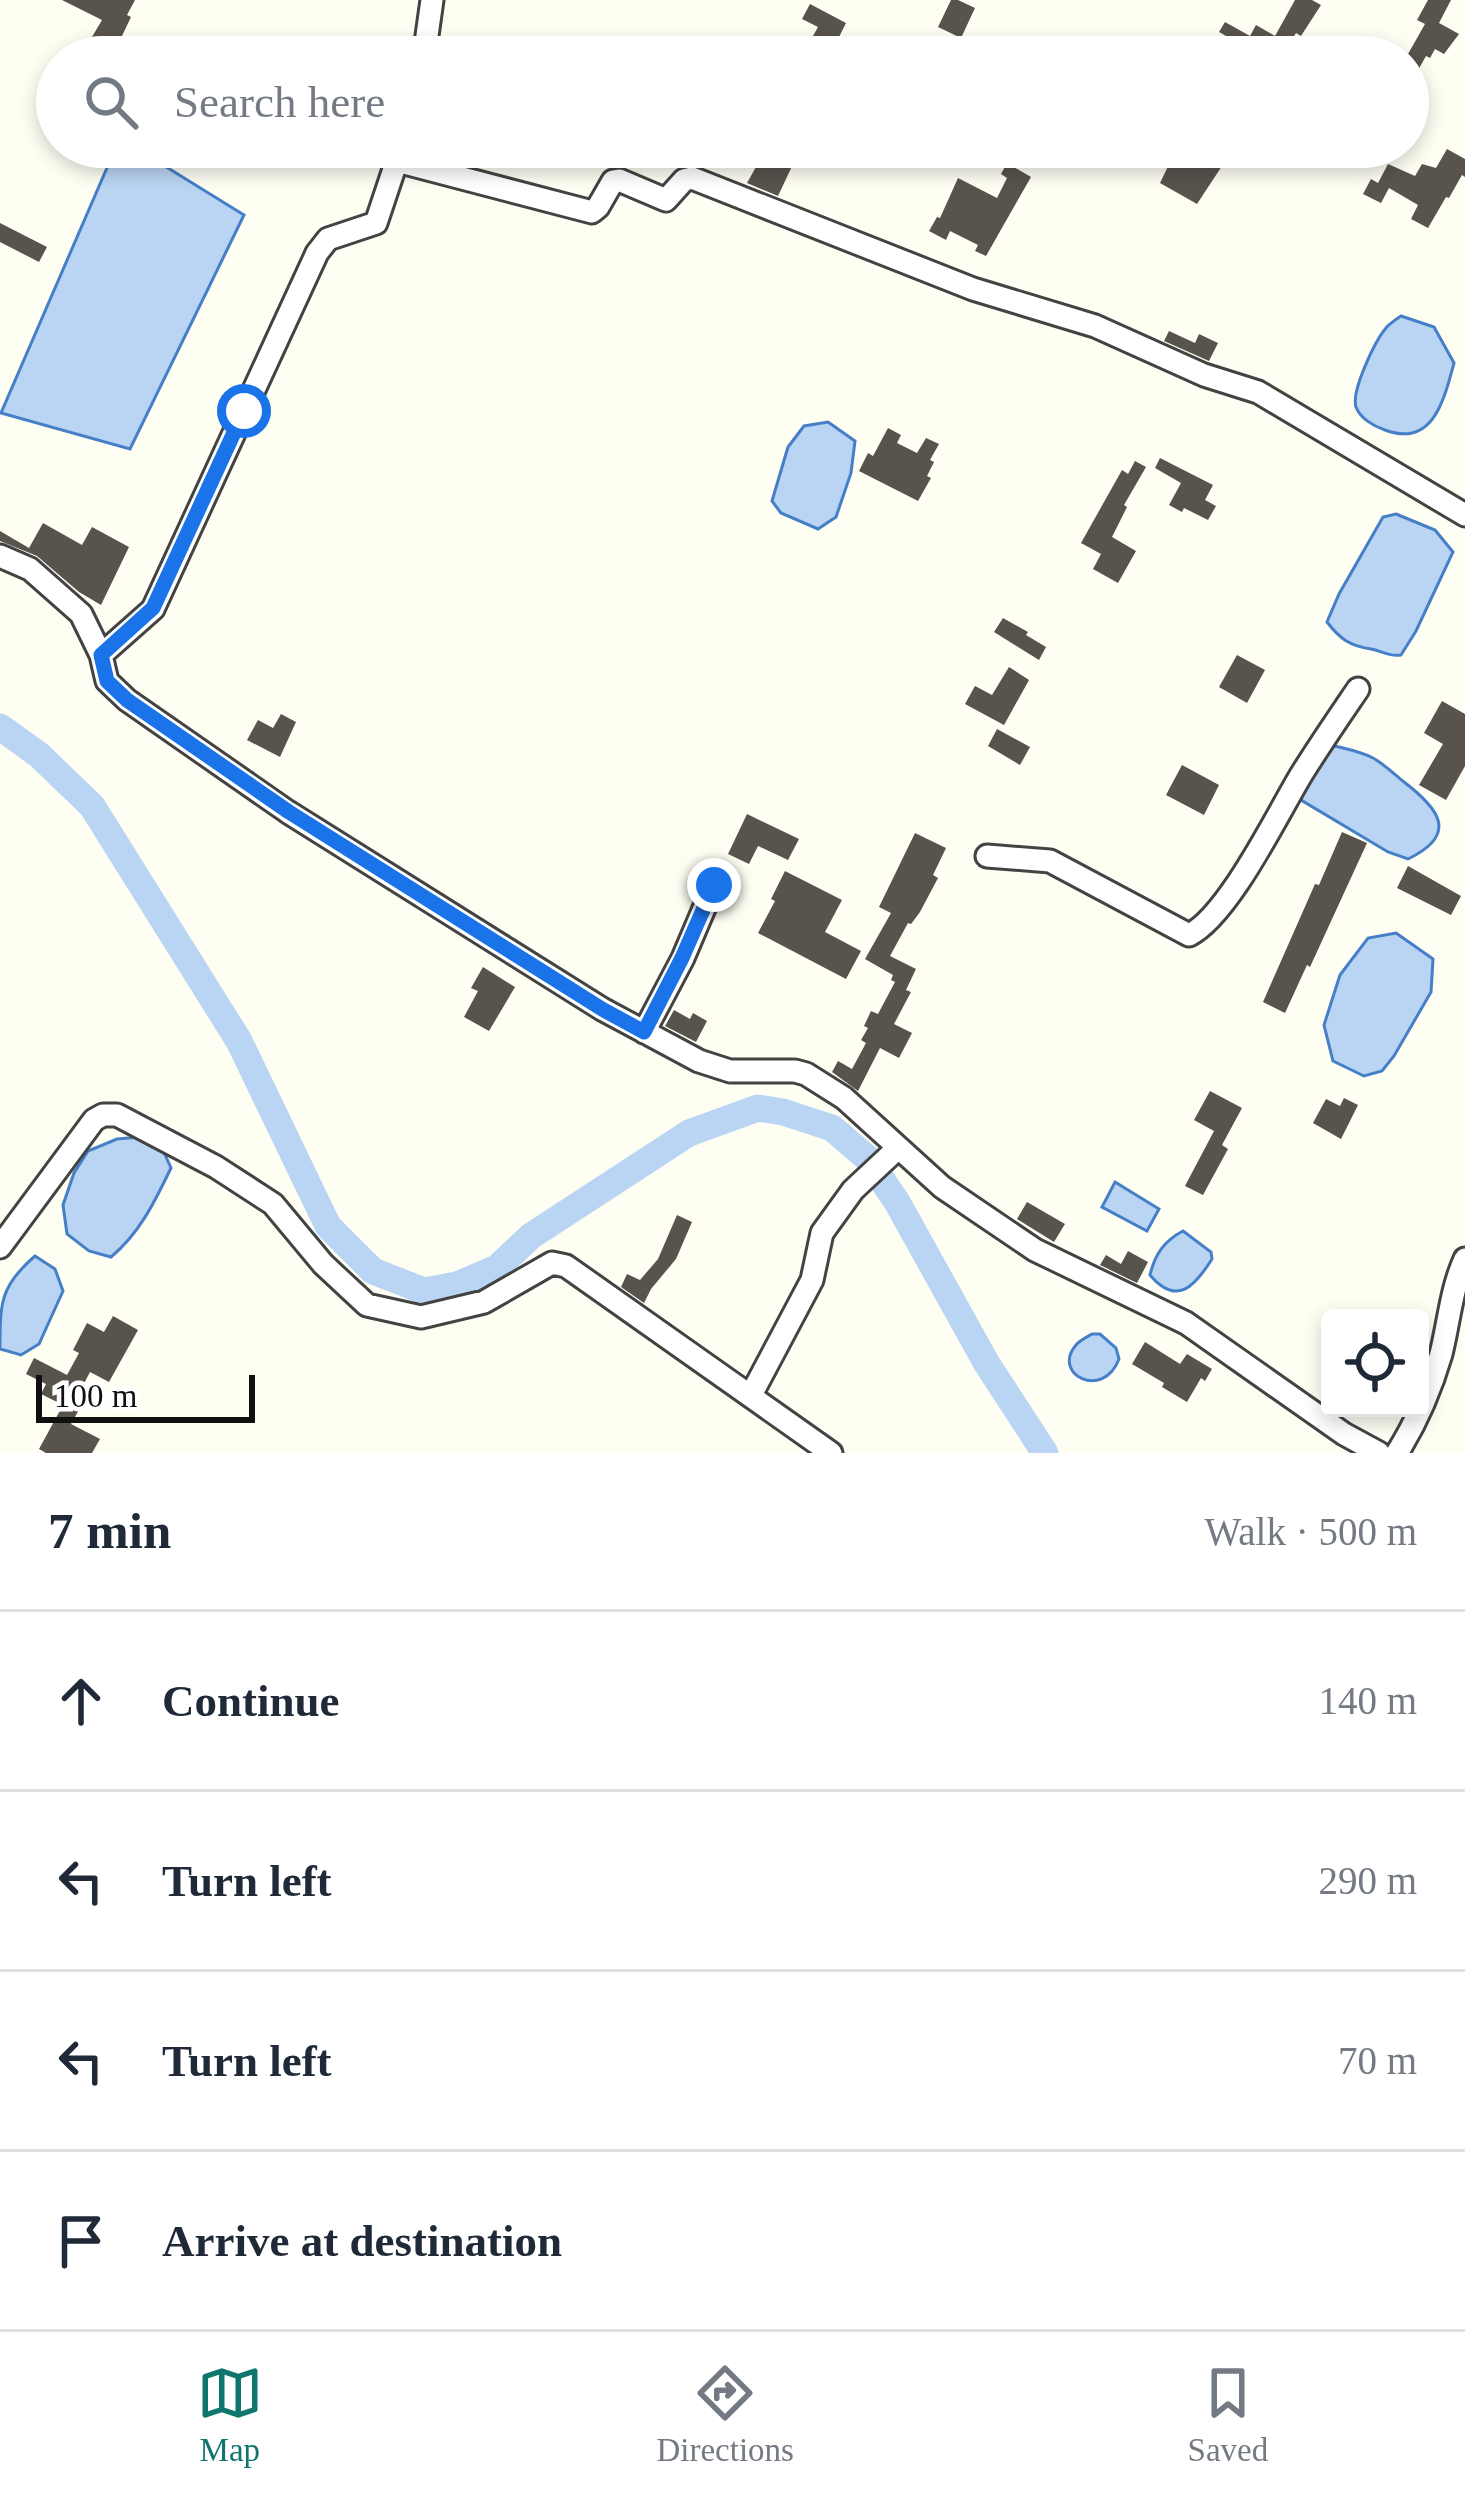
<!DOCTYPE html>
<meta charset="utf-8">
<style>
body{margin:0;font-family:Georgia,serif;background:#f6f6f7;color:#1f2937}
.controls{position:absolute;right:36px;bottom:36px;display:grid;overflow:hidden;border-radius:12px;box-shadow:0 6px 18px #0003}
.controls button{width:108px;height:108px;display:grid;place-items:center;padding:0;border:0;border-bottom:3px solid #e0e1e3;background:#fff;color:#1f2937;font:60px sans-serif}
.scale{position:absolute;left:36px;bottom:30px;width:219px;box-sizing:border-box;padding-left:12px;border:6px solid #101010;border-top:0;font-size:33px;line-height:42px;white-space:nowrap;color:#101010;-webkit-text-stroke:9px #fff;paint-order:stroke}
.stop{position:absolute;width:36px;height:36px;margin:-27px;border:9px solid #1a73e8;border-radius:50%;background:#fff}
.stop.end{background:#1a73e8;border-color:#fff;box-shadow:0 3px 12px #0008}
.list{margin:0;padding:0;list-style:none}
h2{display:flex;justify-content:space-between;align-items:center;height:156px;margin:0;padding:0 48px;font-size:51px}
h2 small{font-size:39px;font-weight:400;color:#747a83}
.list li{display:grid;grid-template-columns:78px 1fr auto;gap:36px;align-items:center;box-sizing:border-box;height:180px;padding:0 48px;border-top:3px solid #e0e1e3}
.list b{display:block;font-size:45px;white-space:nowrap}
.list em{font-size:39px;font-style:normal;color:#747a83}
.icon{flex:none;width:66px;height:66px;fill:none;stroke:currentColor;stroke-width:2;stroke-linecap:round;stroke-linejoin:round}
.map{position:relative;flex:none;width:1465px;height:1453px;overflow:hidden}
.search{position:absolute;background:#fff;box-shadow:0 6px 18px #0003;left:36px;right:36px;top:36px;height:132px;display:flex;align-items:center;gap:30px;box-sizing:border-box;padding:0 42px;border-radius:66px;color:#747a83;font-size:45px}
.sheet{height:876px;background:#fff}
nav{display:flex;justify-content:space-around;align-items:center;box-sizing:border-box;height:168px;border-top:3px solid #e0e1e3;background:#fff;font-size:33px;color:#747a83}
nav a{display:grid;justify-items:center;gap:6px}
nav .on{color:#0f766e}
.map>svg:first-child{display:block}
</style>
<div class="map">
<svg width="1465" height="1453" viewBox="0 0 1465 1453">
<rect width="100%" height="100%" fill="#fefef3"/>
<path fill="#bad5f4" stroke="#457fc7" stroke-width="3" d="M116,147H134L244,215L130,449L1,413Z
M1401,316L1434,327L1454,363C1444,400 1433,448 1385,430C1373,426 1360,418 1356,407C1351,391 1375,341 1386,328C1389,324 1398,318 1401,316Z
M828,422L855,441L851,473L836,517L818,529L781,513L772,501L788,447L804,426Z
M1396,514L1435,530L1453,552L1416,631L1401,655C1389,657 1383,651 1371,649C1350,646 1340,639 1327,622L1339,594L1383,517Z
M1327,744C1341,748 1360,751 1373,758C1384,764 1394,774 1404,782C1438,808 1460,834 1408,859L1388,852L1301,800L1296,794Z
M1396,933L1433,959L1431,992L1394,1056L1382,1071L1364,1076L1333,1061L1324,1025L1340,975L1368,938Z
M140,1137L162,1148L171,1168C155,1201 140,1233 111,1257L89,1251L67,1234L63,1205L74,1173L88,1151L117,1139Z
M1115,1182L1159,1209L1147,1231L1102,1207Z
M1183,1231L1211,1252L1212,1259C1195,1286 1177,1307 1150,1275C1155,1254 1164,1241 1183,1231Z
M35,1256L55,1269L63,1291L39,1344L21,1355L0,1349C0,1303 0,1286 35,1256Z
M1092,1334H1100L1116,1348L1119,1359C1103,1401 1051,1374 1076,1345C1080,1340 1087,1337 1092,1334Z"/>
<g fill="none" stroke-linecap="round" stroke-linejoin="round">
<path stroke="#bad5f4" stroke-width="27" d="M0,727L39,755L92,806L239,1041L328,1226L373,1271L424,1291L457,1285L497,1268L531,1236L689,1133L758,1108L783,1112L832,1128L867,1158L897,1202L987,1364L1045,1453"/>
</g>
<path fill="#58534d" d="M62,0H135L127,15L131,17L113,55L89,42L102,20Z
M951,0H958L975,8L961,38L938,27Z
M1295,0H1312L1321,5L1301,36L1296,33L1288,46L1283,43L1275,57H1247L1251,50L1219,32L1225,22L1250,36L1256,25L1275,36Z
M1428,0H1451L1439,23L1459,34L1444,54L1435,49L1430,58L1426,56L1408,88V54L1425,24L1417,20Z
M810,4L846,23L838,39L846,44L839,57L809,43L818,27L802,19Z
M767,147H801L778,196L747,183Z
M1152,147H1221L1213,161L1222,166L1197,204L1160,183L1172,158Z
M1447,149L1465,159V177L1462,175L1449,198L1446,197L1428,228L1411,219L1418,205L1389,188L1381,203L1363,194L1371,179L1378,183L1388,164L1415,176L1422,164L1436,168Z
M1007,163L1031,177L986,256L975,251L978,245L950,231L946,240L929,231L937,217L940,218L958,178L997,198L1007,178L1001,174Z
M0,223L47,247L39,262L0,242Z
M1169,331L1195,343L1199,334L1218,343L1209,361L1164,341Z
M888,428L901,435L897,443L917,453L926,438L939,444L930,460L934,462L927,476L931,478L918,501L859,471L868,453L873,456Z
M1160,458L1213,485L1205,500L1216,506L1208,520L1184,508L1182,512L1169,505L1181,483L1155,468Z
M1135,461L1146,467L1124,505L1127,507L1112,537L1136,551L1118,583L1093,569L1101,554L1081,543L1122,470L1128,474Z
M43,523L82,545L92,527L129,547L101,605L79,592L37,556L0,541V531L29,548Z
M1003,618L1028,632L1026,635L1046,647L1039,660L994,632Z
M1237,655L1265,670L1247,703L1219,687Z
M1009,667L1029,680L1004,725L965,704L975,686L992,695Z
M1442,701L1465,714V766L1446,800L1419,785L1443,744L1424,733Z
M281,714L296,722L280,757L247,740L258,720L273,728Z
M997,729L1030,747L1020,765L988,746Z
M1182,765L1219,785L1204,815L1166,795Z
M747,814L799,839L788,860L758,846L749,864L728,854Z
M1342,832L1367,843L1310,967L1307,965L1285,1013L1263,1002L1315,884L1319,885Z
M915,833L946,848L933,875L938,878L920,912L911,924L908,923L890,956L916,969L906,990L911,992L894,1024L912,1033L899,1058L880,1048L858,1091L832,1072L838,1061L852,1069L866,1043L861,1040L868,1028L864,1026L871,1011L878,1014L895,982L891,980L893,975L865,959L891,913L879,907Z
M1408,866L1461,896L1451,915L1397,888Z
M785,871L842,900L825,932L861,951L846,979L758,933L775,901L771,899Z
M483,967L515,987L489,1031L464,1017L478,991L471,988Z
M674,1010L690,1019L693,1013L707,1021L696,1042L665,1026Z
M1210,1091L1242,1108L1222,1145L1228,1149L1203,1195L1185,1186L1214,1131L1194,1120Z
M1344,1098L1358,1105L1341,1139L1313,1123L1326,1099L1340,1106Z
M1027,1202L1065,1224L1054,1242L1017,1219Z
M677,1215L692,1222L676,1259L651,1289L644,1303L621,1287L627,1274L640,1280L658,1259Z
M1128,1251L1148,1262L1137,1283L1100,1265L1106,1255L1121,1264Z
M113,1316L138,1330L109,1382L90,1372L77,1397L84,1401L71,1424L100,1439L92,1453H46L39,1449L63,1405L41,1394L46,1384L26,1374L34,1358L67,1375L79,1353L73,1350L87,1323L104,1332Z
M1145,1342L1180,1364L1187,1354L1212,1369L1205,1381L1201,1378L1187,1402L1162,1387L1164,1383L1132,1364Z"/>
<g fill="none" stroke-linecap="round" stroke-linejoin="round">
<g stroke="#434343" stroke-width="27">
<path id="minor" d="M424,57L432,0
M397,161L592,212L598,207L613,181L619,180L666,200L684,180L692,178L973,289L1095,326L1204,375L1258,392L1465,515
M0,556L30,569L81,614L101,655L107,681L127,700L288,812L602,1009L699,1061L730,1071H795L806,1074L844,1098L942,1187L1035,1250L1186,1323L1344,1434L1379,1453
M101,655L153,609L317,253L328,239L376,223L401,148
M987,856L1050,861L1189,935C1228,916 1277,815 1301,775C1319,746 1339,717 1358,689
M644,1032L683,958L714,885
M0,1247L94,1120L103,1115H117L216,1167L273,1204L323,1264L367,1305L421,1317L484,1302L552,1263L566,1266L831,1453
M751,1395L812,1280L822,1233L853,1190L898,1148
M1397,1453C1416,1423 1431,1388 1441,1354C1449,1322 1451,1290 1465,1259"/>
</g>
<use href="#minor" stroke="#fff" stroke-width="21"/>
</g>
<g fill="none" stroke-linecap="round" stroke-linejoin="round">
<path stroke="#1a73e8" stroke-width="15" d="M244,411L153,608L101,655L107,681L127,700L289,812L602,1009L644,1032L682,958L714,885"/>
</g>
</svg>
<div class="controls">
<button><svg class="icon" aria-label="locate" viewBox="0 0 24 24"><circle cx="12" cy="12" r="6"/><path d="M12 2v4M12 18v4M2 12h4M18 12h4"/></svg></button>
</div>
<div class="scale">100 m</div>
<div class="stop" style="left:244px;top:411px"></div>
<div class="stop end" style="left:714px;top:885px"></div>
<div class="search"><svg class="icon" aria-label="search" viewBox="0 0 24 24"><circle cx="10" cy="10" r="6"/><path d="M15 15l6 6"/></svg>Search here</div>
</div>
<section class="sheet">
<h2>7 min<small>Walk · 500 m</small></h2>
<ul class="list">
<li><svg class="icon" aria-label="ahead" viewBox="0 0 24 24"><path d="M12 20V5M6 11l6-6 6 6"/></svg><div><b>Continue</b></div><em>140 m</em></li>
<li><svg class="icon" aria-label="left" viewBox="0 0 24 24"><path d="M17 20v-9H6M10 6l-5 5 5 5"/></svg><div><b>Turn left</b></div><em>290 m</em></li>
<li><svg class="icon" aria-label="left" viewBox="0 0 24 24"><path d="M17 20v-9H6M10 6l-5 5 5 5"/></svg><div><b>Turn left</b></div><em>70 m</em></li>
<li><svg class="icon" aria-label="arrive" viewBox="0 0 24 24"><path d="M6 21V4h12l-3 4 3 4H6"/></svg><div><b>Arrive at destination</b></div></li>
</ul>
</section>
<nav>
<a class="on"><svg class="icon" aria-label="map" viewBox="0 0 24 24"><path d="M3 6l6-2 6 2 6-2v14l-6 2-6-2-6 2zM9 4v14M15 6v14"/></svg>Map</a>
<a><svg class="icon" aria-label="directions" viewBox="0 0 24 24"><path d="M12 3l9 9-9 9-9-9zM9 14v-3h6M13 9l2 2-2 2"/></svg>Directions</a>
<a><svg class="icon" aria-label="saved" viewBox="0 0 24 24"><path d="M7 4h10v16l-5-4-5 4z"/></svg>Saved</a>
</nav>
